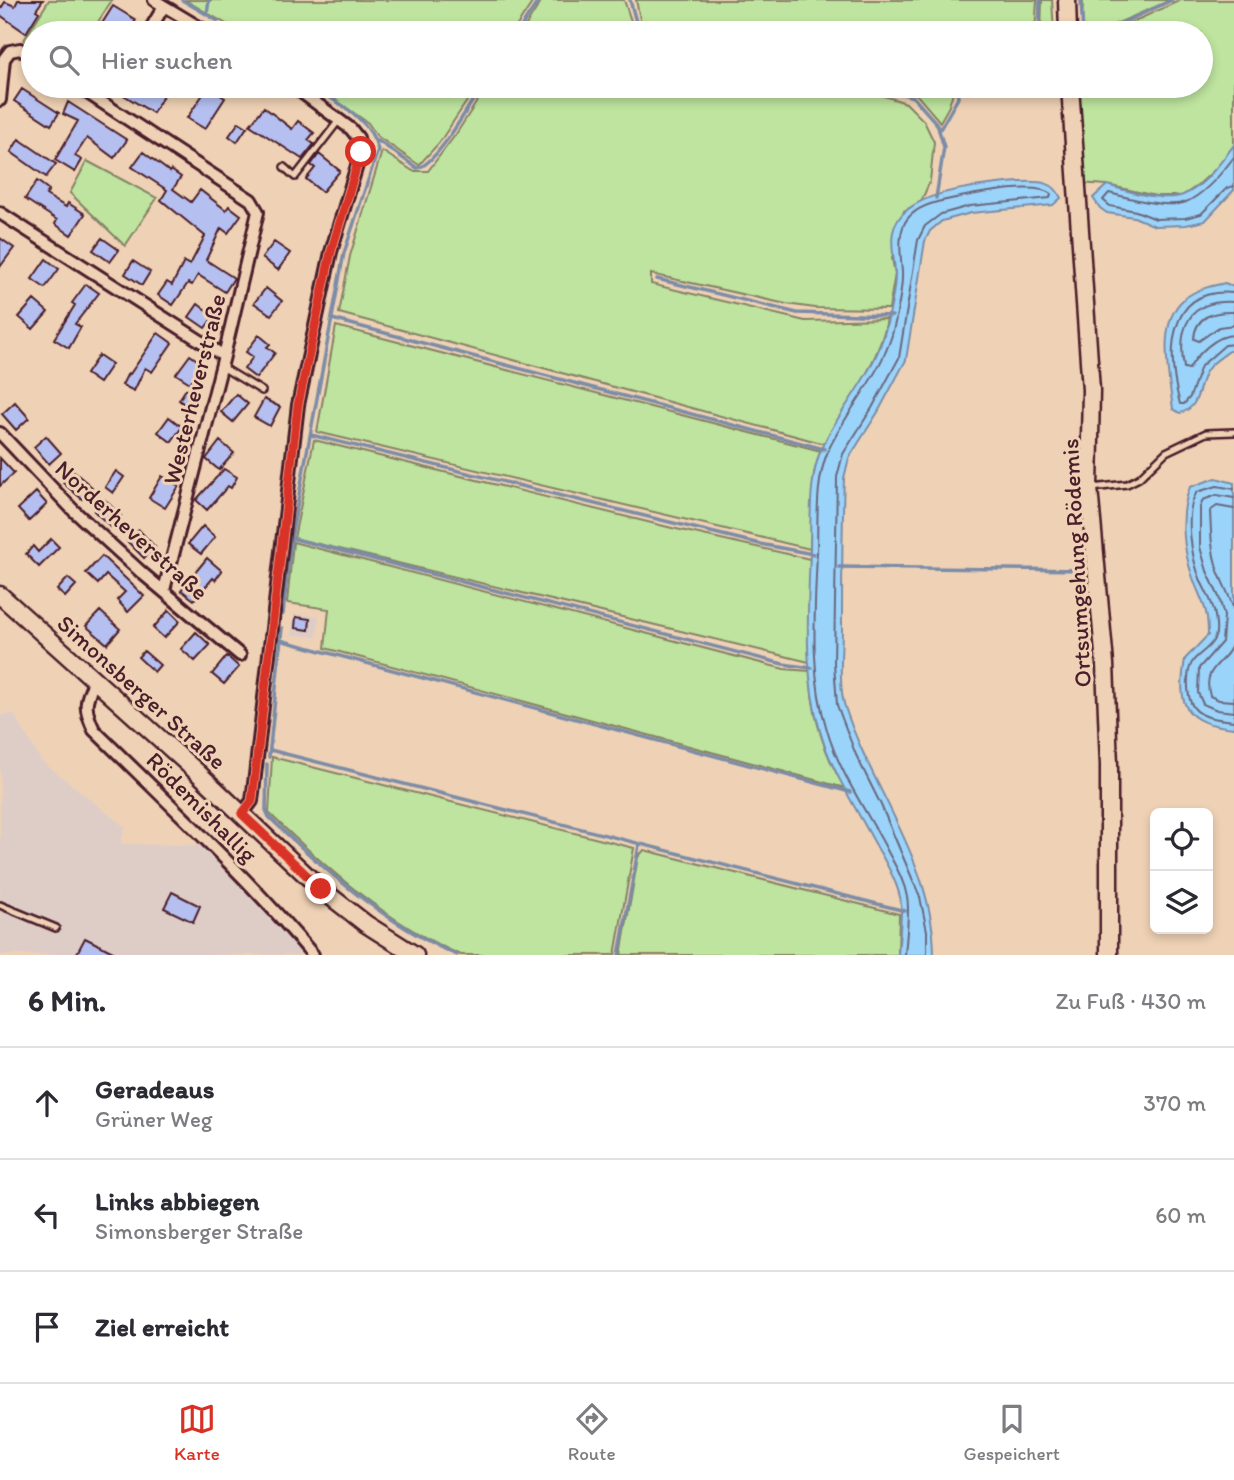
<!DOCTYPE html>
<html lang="de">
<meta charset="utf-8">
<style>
body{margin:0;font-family:Itim,sans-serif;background:#f2f2f3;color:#2b2b33}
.controls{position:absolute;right:21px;bottom:21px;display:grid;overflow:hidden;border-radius:10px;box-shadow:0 4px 10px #0003}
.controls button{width:63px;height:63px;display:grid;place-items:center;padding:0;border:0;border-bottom:2px solid #e1e1e2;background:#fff;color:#2b2b33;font:35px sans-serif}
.stop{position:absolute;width:21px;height:21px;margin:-16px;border:5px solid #d93025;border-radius:50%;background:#fff}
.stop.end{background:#d93025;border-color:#fff;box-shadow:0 2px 7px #0008}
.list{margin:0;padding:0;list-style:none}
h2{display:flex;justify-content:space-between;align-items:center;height:91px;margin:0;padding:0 28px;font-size:30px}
h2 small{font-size:23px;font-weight:400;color:#7c7c81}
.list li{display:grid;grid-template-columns:46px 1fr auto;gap:21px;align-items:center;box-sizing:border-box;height:112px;padding:0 28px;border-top:2px solid #e1e1e2}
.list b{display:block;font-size:26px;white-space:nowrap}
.list p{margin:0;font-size:23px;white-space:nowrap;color:#7c7c81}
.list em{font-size:23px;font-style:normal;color:#7c7c81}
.icon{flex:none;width:38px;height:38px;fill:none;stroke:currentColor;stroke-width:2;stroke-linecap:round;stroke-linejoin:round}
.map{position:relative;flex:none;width:1234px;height:955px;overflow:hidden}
.search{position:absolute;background:#fff;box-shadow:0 4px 10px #0003;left:21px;right:21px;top:21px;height:77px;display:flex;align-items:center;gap:18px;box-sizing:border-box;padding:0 24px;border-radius:38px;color:#7c7c81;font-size:26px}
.sheet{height:427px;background:#fff}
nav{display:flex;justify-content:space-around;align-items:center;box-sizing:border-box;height:98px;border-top:2px solid #e1e1e2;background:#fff;font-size:19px;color:#7c7c81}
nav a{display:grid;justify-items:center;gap:4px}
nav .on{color:#d93025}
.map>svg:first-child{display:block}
</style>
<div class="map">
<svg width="1234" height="955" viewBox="0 0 1234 955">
<rect width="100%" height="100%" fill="#efd2b5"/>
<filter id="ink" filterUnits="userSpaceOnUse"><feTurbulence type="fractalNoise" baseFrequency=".0143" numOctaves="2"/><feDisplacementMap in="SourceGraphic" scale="14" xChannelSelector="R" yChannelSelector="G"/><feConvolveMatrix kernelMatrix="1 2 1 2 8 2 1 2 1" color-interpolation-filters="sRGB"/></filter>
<g filter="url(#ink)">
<path fill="#decdc7" d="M294,614L319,616L317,637L291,635Z
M14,714L41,760L125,827L121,844L208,845L308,955H0V715Z"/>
<path fill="#bee49f" stroke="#848265" stroke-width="2" d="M49,0H112L91,33H33V46L24,40Z
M185,0H534L512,33H242Z
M542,0H624L635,33H521Z
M636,0H1037L1035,33H649L640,19Z
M1042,0H1052L1054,33H1041Z
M1083,0H1171L1095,33H1087L1082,27Z
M1181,0H1234V145L1220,165L1197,186L1182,196H1156L1107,185L1080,183L1074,86H1201V33H1108Z
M316,86H477L439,143L419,165L377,136L368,123Z
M487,86H853L906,103L924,121L934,142L930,181L921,202L904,211L892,258L895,274L889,309L815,308L786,304L651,274V284L805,321L887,319C880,361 846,407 825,444L339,313L350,256L382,151L413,171H428L456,134Z
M899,86H954V88L949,106L940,122L917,95Z
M87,161L157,198L125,246L70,193Z
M336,326L821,451L814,473L810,549L317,432Z
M314,440L672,528L810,559L809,662L294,538Z
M293,542L784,669L810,671C812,712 823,753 845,788L325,648L329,609L287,603Z
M272,757L634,848L615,955H461C388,924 326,868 269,813Z
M644,850L899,914L898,955H621L638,857Z"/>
<path fill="#9bd4fa" stroke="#7b8ca7" stroke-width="2" d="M1234,145V190L1205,221L1186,225L1155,226L1134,217L1107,213L1100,208L1093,198L1107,185C1126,191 1165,202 1183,195C1204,187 1221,162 1234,145Z
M1018,182C1037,182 1053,179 1061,198L1053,205L971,213L942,221L930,231L925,241L906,360L878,412L849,458L844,478C842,528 842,577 842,627C842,650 838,685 845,707C872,790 934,864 934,955H898C899,940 903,910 900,897C896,880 887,864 878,849C858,811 832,773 820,731C803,673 808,611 810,552C811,518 808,479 822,447C840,408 874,374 885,331C889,316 895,289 895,274C895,260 890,246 893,232C901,190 984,185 1018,182Z
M1225,283L1234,287V351H1229C1222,357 1212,362 1207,370C1197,385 1201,408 1180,413L1173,409C1169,377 1156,322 1184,299C1196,289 1211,286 1225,283Z
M1216,478L1234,483V728C1184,723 1177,707 1185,659L1208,635C1208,605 1202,604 1193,578C1183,550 1179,515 1190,487Z"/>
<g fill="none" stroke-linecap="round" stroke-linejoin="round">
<path stroke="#6a677e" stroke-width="2" d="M1234,157C1222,173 1205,194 1186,202C1168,209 1128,198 1109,193L1103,200L1110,206L1136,211L1156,219L1185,218L1201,214L1227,188L1234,186
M1234,293C1165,286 1167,356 1180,404H1184L1190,397L1201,366L1225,345L1234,344
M1234,302C1189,299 1177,327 1184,368L1189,369C1197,354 1216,335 1234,335
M1234,312C1214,311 1195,316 1194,339L1199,341L1219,327L1234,325
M1234,489L1217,486L1197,492C1183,512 1192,560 1201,581C1206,593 1214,603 1215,616C1216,622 1217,632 1215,637C1211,648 1199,653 1193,661C1186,670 1187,693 1191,703C1198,719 1220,719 1234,721
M1234,498L1217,495L1203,500L1200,507V547L1207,571L1219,597L1224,616L1222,642L1199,668L1198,693L1203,704L1217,710L1234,712
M1234,509L1217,506L1210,511C1211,531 1211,549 1217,568C1222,583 1230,595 1234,611
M1234,640C1227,665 1201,665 1210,696L1219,700L1234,701
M905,955C906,940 910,911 907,897C904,879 894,864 886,848C866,810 839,772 827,730C809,673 815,610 817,551C818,518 815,482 828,451C846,411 879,377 892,335C896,320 903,287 902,272C899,237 895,213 937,202C959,197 1035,180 1051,194L1050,198L970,206L941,214L925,226L918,240L899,358L872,408L843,454L837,477L834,663L837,705L856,755L881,805L920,897L927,931V955"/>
<path stroke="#7b8ca7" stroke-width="3.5" d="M182,0L218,21
M630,0L638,29L642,33
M1081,0L1083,33
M207,14L209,0
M229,27L238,33
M517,33L539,0
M1039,33L1040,0
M1101,33L1172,0
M878,86L913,97L937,124L944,147L936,198
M939,131L958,98L957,86
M377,140L417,168C436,166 470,103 482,86
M657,279L797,313L892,316
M332,319L824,449
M311,435L760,544L813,554
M291,538L783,664L812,668
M839,567L1085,570
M283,614L291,538L344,253L378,150C371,118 337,103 312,86
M280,640L850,792
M270,750L905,911
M269,757L282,628
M267,764L266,810L269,817C324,870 386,924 457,955
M619,955L639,845"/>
</g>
<path fill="#b5c0f1" stroke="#4a1f2b" stroke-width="2" d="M18,0H43L36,10L39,12L26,33L0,15V10L5,2L15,6Z
M113,6L136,20L127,33L117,30L114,33H96Z
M127,86H147L163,96L153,113L122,94Z
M208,87L225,98L205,129L187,118Z
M22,89L59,113L51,125L14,101Z
M68,102L127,140L114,158L87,138L75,156L82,160L75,172L55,160L78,121L63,114Z
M264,107L292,129L298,121L314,133L308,140L314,144L302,159L250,125Z
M239,122L247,127L237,142L229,136Z
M19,139L56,164L46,177L11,152Z
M143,152L170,172L171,170L181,177L173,189L191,202L200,190L226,210L229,206L241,215L228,233L221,228L206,260L234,278L225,292L198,275L192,285L188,283L173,305L158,295L167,282L172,285L184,262L190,265L205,236L161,200L167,190L132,167Z
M319,154L340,171L322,192L306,179L315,168L311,165Z
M37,181L49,190L46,195L66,207L68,203L85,214L71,235L55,224L57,220L25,199Z
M0,238L14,248L0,267Z
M102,238L119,250L110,262L93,250Z
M274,242L290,253L278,270L262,258Z
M46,259L59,269L45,288L32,279Z
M133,261L150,272L142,285L125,274Z
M86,284L99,293L75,324L81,327L69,348L54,339L75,305L72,303Z
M266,288L282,301L271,315L254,303Z
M34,300L48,312L33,329L19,317Z
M198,304L214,316L205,328L189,317Z
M158,333L172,343L152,372L145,368L134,391L122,385L128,373L130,374Z
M259,335L270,344L267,347L275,353L256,378L244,369L253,357L246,352Z
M99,355L112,364L99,383L86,374Z
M190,355L203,364L190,383L176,374Z
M186,389L196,397L189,408L179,400Z
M236,394L248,404L233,422L221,412Z
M264,399L280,407L270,426L254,417Z
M15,402L29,418L16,430L2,414Z
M169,417L182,427L171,442L158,432Z
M46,436L61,453L49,464L34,447Z
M220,441L234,453L219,470L206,459Z
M0,458L14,473L0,486Z
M224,469L237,477L231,488L228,486L207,510L196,500Z
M73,471L92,487L82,499L63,483Z
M116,471L124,477L113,493L105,487Z
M162,476L179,486L165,508L149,498Z
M36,492L47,504L29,521L18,509Z
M105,500L121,516L111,527L94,511Z
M203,526L215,537L201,554L188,544Z
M139,530L155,547L144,558L127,541Z
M51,539L59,547L39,567L26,554L33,546L38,552Z
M102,556L144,596L128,612L117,600L125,592L106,575L98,584L86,573Z
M207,558L222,571L215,580L213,578L194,600L181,590Z
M68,578L76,585L65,597L57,590Z
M169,610L180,621L164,638L153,628Z
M100,611L120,629L107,644L86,626Z
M296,617L310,619L309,630L295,628Z
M196,632L210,645L195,661L181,649Z
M144,651L160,665L154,672L138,657Z
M227,656L239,667L224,684L212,674Z
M172,892L200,906L193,922L164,908Z
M85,938L119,955H76Z"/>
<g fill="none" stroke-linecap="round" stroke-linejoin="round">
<g stroke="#4a1f2b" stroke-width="10">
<path id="lane" d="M284,167L295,177L340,119
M222,367L262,391
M1092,488L1127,484L1139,478L1166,452L1206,433L1234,432
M0,905L56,928"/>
</g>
<g stroke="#4a1f2b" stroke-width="16">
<path id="street" d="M154,0L209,33
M148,33L164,6
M77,86L251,200L258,212L224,356L164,590
M0,100L4,59L10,51L20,49L33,57
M0,213L224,356
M0,433L74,511L142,573L240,655
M95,681C84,701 84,709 94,730C169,804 246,875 313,955
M242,814L252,801L298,405L331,252L361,152L358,138L351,129L293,86"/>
</g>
<g stroke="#4a1f2b" stroke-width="21">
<path id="secondary" d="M1067,0L1068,33
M1070,86L1091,390L1089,488L1105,664L1109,765V955
M0,595L198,773L321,889L366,924L415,955"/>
</g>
<use href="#lane" stroke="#efd2b5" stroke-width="5"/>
<use href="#street" stroke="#efd2b5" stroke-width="10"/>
<use href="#secondary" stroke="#efd2b5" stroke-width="16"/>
</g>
</g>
<g fill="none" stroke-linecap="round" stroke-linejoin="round" filter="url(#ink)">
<path stroke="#d93025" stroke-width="9" d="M321,889L242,814L252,801L298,405L331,252L361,152"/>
</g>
<g text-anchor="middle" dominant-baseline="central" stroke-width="6" stroke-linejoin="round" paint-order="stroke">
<g font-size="24" fill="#4a1f2b" stroke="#efd2b5">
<text transform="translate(194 389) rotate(-76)">Westerheverstraße</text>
<text transform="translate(132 530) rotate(42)">Norderheverstraße</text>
<text transform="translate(1076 563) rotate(-93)">Ortsumgehung Rödemis</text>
<text transform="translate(142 692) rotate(42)">Simonsberger Straße</text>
<text transform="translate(202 807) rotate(45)">Rödemishallig</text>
</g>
</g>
</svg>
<div class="controls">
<button><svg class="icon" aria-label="locate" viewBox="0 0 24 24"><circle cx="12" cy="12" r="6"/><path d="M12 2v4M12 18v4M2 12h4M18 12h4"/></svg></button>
<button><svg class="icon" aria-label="layers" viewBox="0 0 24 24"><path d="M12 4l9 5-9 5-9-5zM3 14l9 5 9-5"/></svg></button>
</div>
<div class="stop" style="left:361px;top:152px"></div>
<div class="stop end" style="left:321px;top:889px"></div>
<div class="search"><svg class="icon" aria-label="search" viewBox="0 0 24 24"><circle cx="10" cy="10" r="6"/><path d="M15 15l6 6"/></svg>Hier suchen</div>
</div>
<section class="sheet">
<h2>6 Min.<small>Zu Fuß · 430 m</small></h2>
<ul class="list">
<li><svg class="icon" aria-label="ahead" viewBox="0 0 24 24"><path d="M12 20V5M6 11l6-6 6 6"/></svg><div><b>Geradeaus</b><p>Grüner Weg</p></div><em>370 m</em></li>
<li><svg class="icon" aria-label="left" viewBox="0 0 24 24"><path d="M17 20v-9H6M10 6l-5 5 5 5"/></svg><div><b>Links abbiegen</b><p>Simonsberger Straße</p></div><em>60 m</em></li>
<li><svg class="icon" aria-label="arrive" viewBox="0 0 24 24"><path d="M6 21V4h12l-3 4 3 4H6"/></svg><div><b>Ziel erreicht</b></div></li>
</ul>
</section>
<nav>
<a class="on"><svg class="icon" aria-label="map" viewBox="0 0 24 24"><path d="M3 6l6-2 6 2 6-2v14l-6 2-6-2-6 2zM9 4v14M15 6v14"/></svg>Karte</a>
<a><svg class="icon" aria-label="directions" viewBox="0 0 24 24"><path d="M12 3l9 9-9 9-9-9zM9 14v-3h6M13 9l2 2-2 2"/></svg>Route</a>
<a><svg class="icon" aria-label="saved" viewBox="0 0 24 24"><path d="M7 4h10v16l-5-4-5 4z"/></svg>Gespeichert</a>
</nav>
